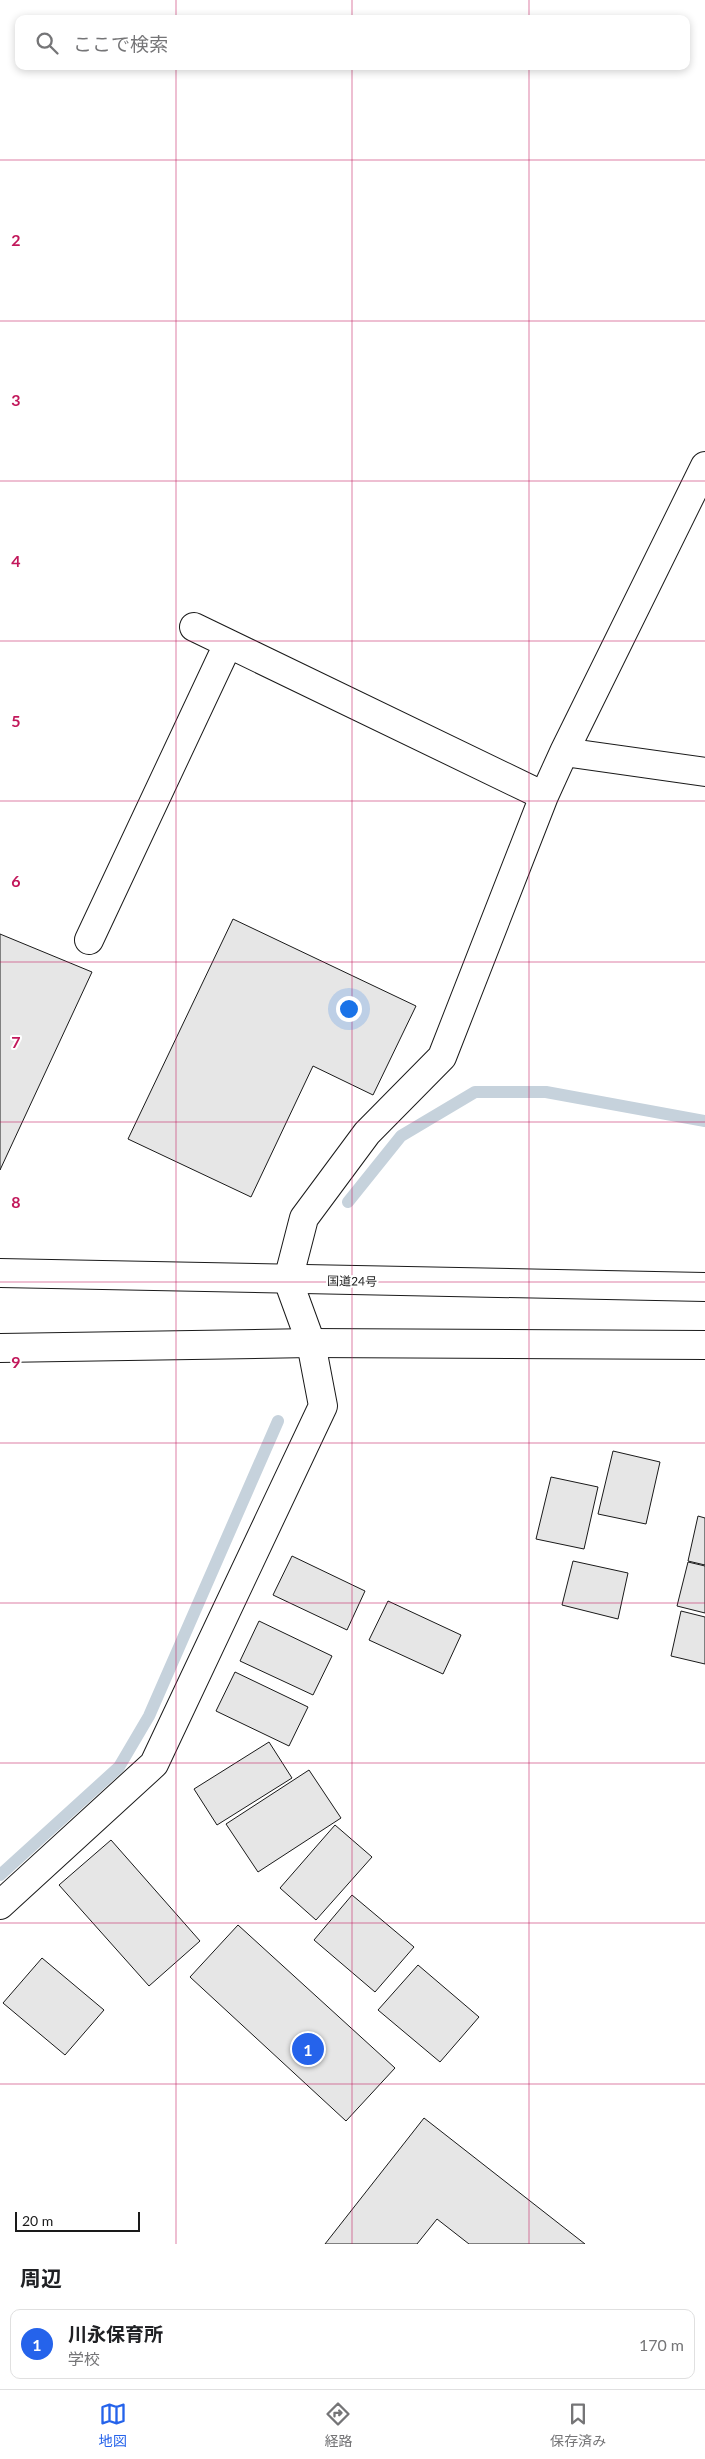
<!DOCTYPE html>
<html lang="ja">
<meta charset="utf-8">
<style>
body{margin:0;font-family:Lato,"Noto Sans JP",sans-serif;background:#f2f2f2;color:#202124}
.scale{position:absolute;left:15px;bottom:12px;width:125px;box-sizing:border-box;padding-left:5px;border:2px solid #1a1a1a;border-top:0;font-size:14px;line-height:18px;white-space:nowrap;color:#1a1a1a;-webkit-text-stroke:4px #fff;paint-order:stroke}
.you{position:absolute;left:348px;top:1008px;width:18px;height:18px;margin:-12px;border:4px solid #fff;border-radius:50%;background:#1a73e8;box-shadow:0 0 0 8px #1a73e833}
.badge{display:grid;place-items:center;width:32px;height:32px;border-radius:50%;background:#2563eb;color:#fff;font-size:16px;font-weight:700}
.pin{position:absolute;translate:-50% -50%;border:2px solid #fff;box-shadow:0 1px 5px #0006}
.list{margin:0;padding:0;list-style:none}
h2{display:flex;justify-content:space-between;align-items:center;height:65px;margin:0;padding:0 20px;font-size:21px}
h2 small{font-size:16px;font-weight:400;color:#757577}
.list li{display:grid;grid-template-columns:32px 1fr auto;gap:15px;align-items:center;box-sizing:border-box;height:70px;margin:0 10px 10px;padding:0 10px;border:1px solid #e0e0e0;border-radius:10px}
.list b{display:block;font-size:19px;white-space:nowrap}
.list p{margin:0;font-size:16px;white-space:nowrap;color:#757577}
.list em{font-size:16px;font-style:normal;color:#757577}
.icon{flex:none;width:28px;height:28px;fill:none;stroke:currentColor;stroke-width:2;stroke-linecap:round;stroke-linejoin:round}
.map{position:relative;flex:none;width:705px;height:2244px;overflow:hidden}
.search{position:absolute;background:#fff;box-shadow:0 2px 8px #0003;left:15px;right:15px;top:15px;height:55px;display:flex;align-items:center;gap:12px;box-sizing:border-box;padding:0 18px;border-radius:10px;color:#757577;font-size:19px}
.sheet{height:145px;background:#fff}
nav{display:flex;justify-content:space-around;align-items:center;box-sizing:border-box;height:70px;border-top:1px solid #e0e0e0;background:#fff;font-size:14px;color:#757577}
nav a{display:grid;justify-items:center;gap:2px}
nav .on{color:#2563eb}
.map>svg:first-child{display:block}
</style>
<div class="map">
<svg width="705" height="2244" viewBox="0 0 705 2244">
<rect width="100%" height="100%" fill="#fff"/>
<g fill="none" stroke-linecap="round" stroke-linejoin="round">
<path stroke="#c6d2dc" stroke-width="12" d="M348,1202L401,1136L475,1092H546L705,1121
M0,1875L119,1767L149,1716L278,1421"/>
</g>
<path fill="#e6e6e6" stroke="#1a1a1a" d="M233,919L416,1006L373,1095L313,1066L251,1197L128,1139Z
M0,934L92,972L0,1170Z
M613,1451L660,1462L646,1524L598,1514Z
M551,1477L598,1487L584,1549L536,1539Z
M698,1516L705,1518V1565L688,1561Z
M292,1556L365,1591L347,1630L273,1595Z
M573,1561L628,1573L618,1619L562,1605Z
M688,1562L705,1566V1613L677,1606Z
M388,1601L461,1635L443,1674L369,1640Z
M681,1611L705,1617V1664L671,1656Z
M259,1621L332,1656L313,1695L240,1661Z
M235,1672L308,1707L289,1746L216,1711Z
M269,1742L292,1778L217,1825L194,1789Z
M309,1770L341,1818L258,1872L226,1824Z
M335,1825L372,1857L316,1920L280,1888Z
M111,1840L200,1941L149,1986L59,1885Z
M352,1895L414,1947L375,1992L314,1940Z
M238,1925L395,2068L346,2121L190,1977Z
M42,1958L104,2010L65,2055L3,2003Z
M418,1965L479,2017L440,2062L378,2010Z
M424,2118L585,2244H469L437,2219L417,2244H325Z"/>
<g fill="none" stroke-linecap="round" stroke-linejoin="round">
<g stroke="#1a1a1a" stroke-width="30">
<path id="minor" d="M194,627L544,796
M564,752L705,466
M89,940L228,644
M0,1905L154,1764L323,1406L311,1343L288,1280L304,1218L367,1133L442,1057L544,796L564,752L705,772"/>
</g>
<g stroke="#1a1a1a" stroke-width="30">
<path id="trunk" d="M0,1273L705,1287
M0,1348L311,1343L705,1345"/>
</g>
<use href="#minor" stroke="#fff" stroke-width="28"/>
<use href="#trunk" stroke="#fff" stroke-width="28"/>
</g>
<path fill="none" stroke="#c2185b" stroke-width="1" stroke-opacity="0.55" d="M176,0V19M352,0V19M529,0V19M176,66V2244M352,66V2244M529,66V2244M0,160H705M0,321H705M0,481H705M0,641H705M0,801H705M0,962H705M0,1122H705M0,1282H705M0,1443H705M0,1603H705M0,1763H705M0,1923H705M0,2084H705"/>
<g text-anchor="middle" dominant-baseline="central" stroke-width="4" stroke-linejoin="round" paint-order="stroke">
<g font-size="12" fill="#1a1a1a" stroke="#fff">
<text transform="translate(352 1281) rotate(1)">国道24号</text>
</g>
</g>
<g font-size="16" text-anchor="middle" font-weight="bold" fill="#c2185b" stroke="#fff" stroke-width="4" stroke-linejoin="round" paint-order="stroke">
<text x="16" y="246">2</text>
<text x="16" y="406">3</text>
<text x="16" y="567">4</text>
<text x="16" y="727">5</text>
<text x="16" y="887">6</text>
<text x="16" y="1048">7</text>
<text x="16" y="1208">8</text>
<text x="16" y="1368">9</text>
</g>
</svg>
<div class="scale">20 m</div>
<div class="you"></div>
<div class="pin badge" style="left:308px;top:2049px">1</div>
<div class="search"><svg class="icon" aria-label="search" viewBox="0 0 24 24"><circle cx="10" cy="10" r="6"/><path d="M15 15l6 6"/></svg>ここで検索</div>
</div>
<section class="sheet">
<h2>周辺<small></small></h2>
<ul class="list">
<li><span class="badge">1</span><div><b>川永保育所</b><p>学校</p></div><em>170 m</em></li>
</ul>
</section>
<nav>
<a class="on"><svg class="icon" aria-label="map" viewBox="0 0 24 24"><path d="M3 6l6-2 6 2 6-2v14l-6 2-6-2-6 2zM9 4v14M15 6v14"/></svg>地図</a>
<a><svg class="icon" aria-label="directions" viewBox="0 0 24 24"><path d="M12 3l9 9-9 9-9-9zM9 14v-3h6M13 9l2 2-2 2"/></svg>経路</a>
<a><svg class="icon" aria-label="saved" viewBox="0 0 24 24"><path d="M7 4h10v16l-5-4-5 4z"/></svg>保存済み</a>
</nav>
